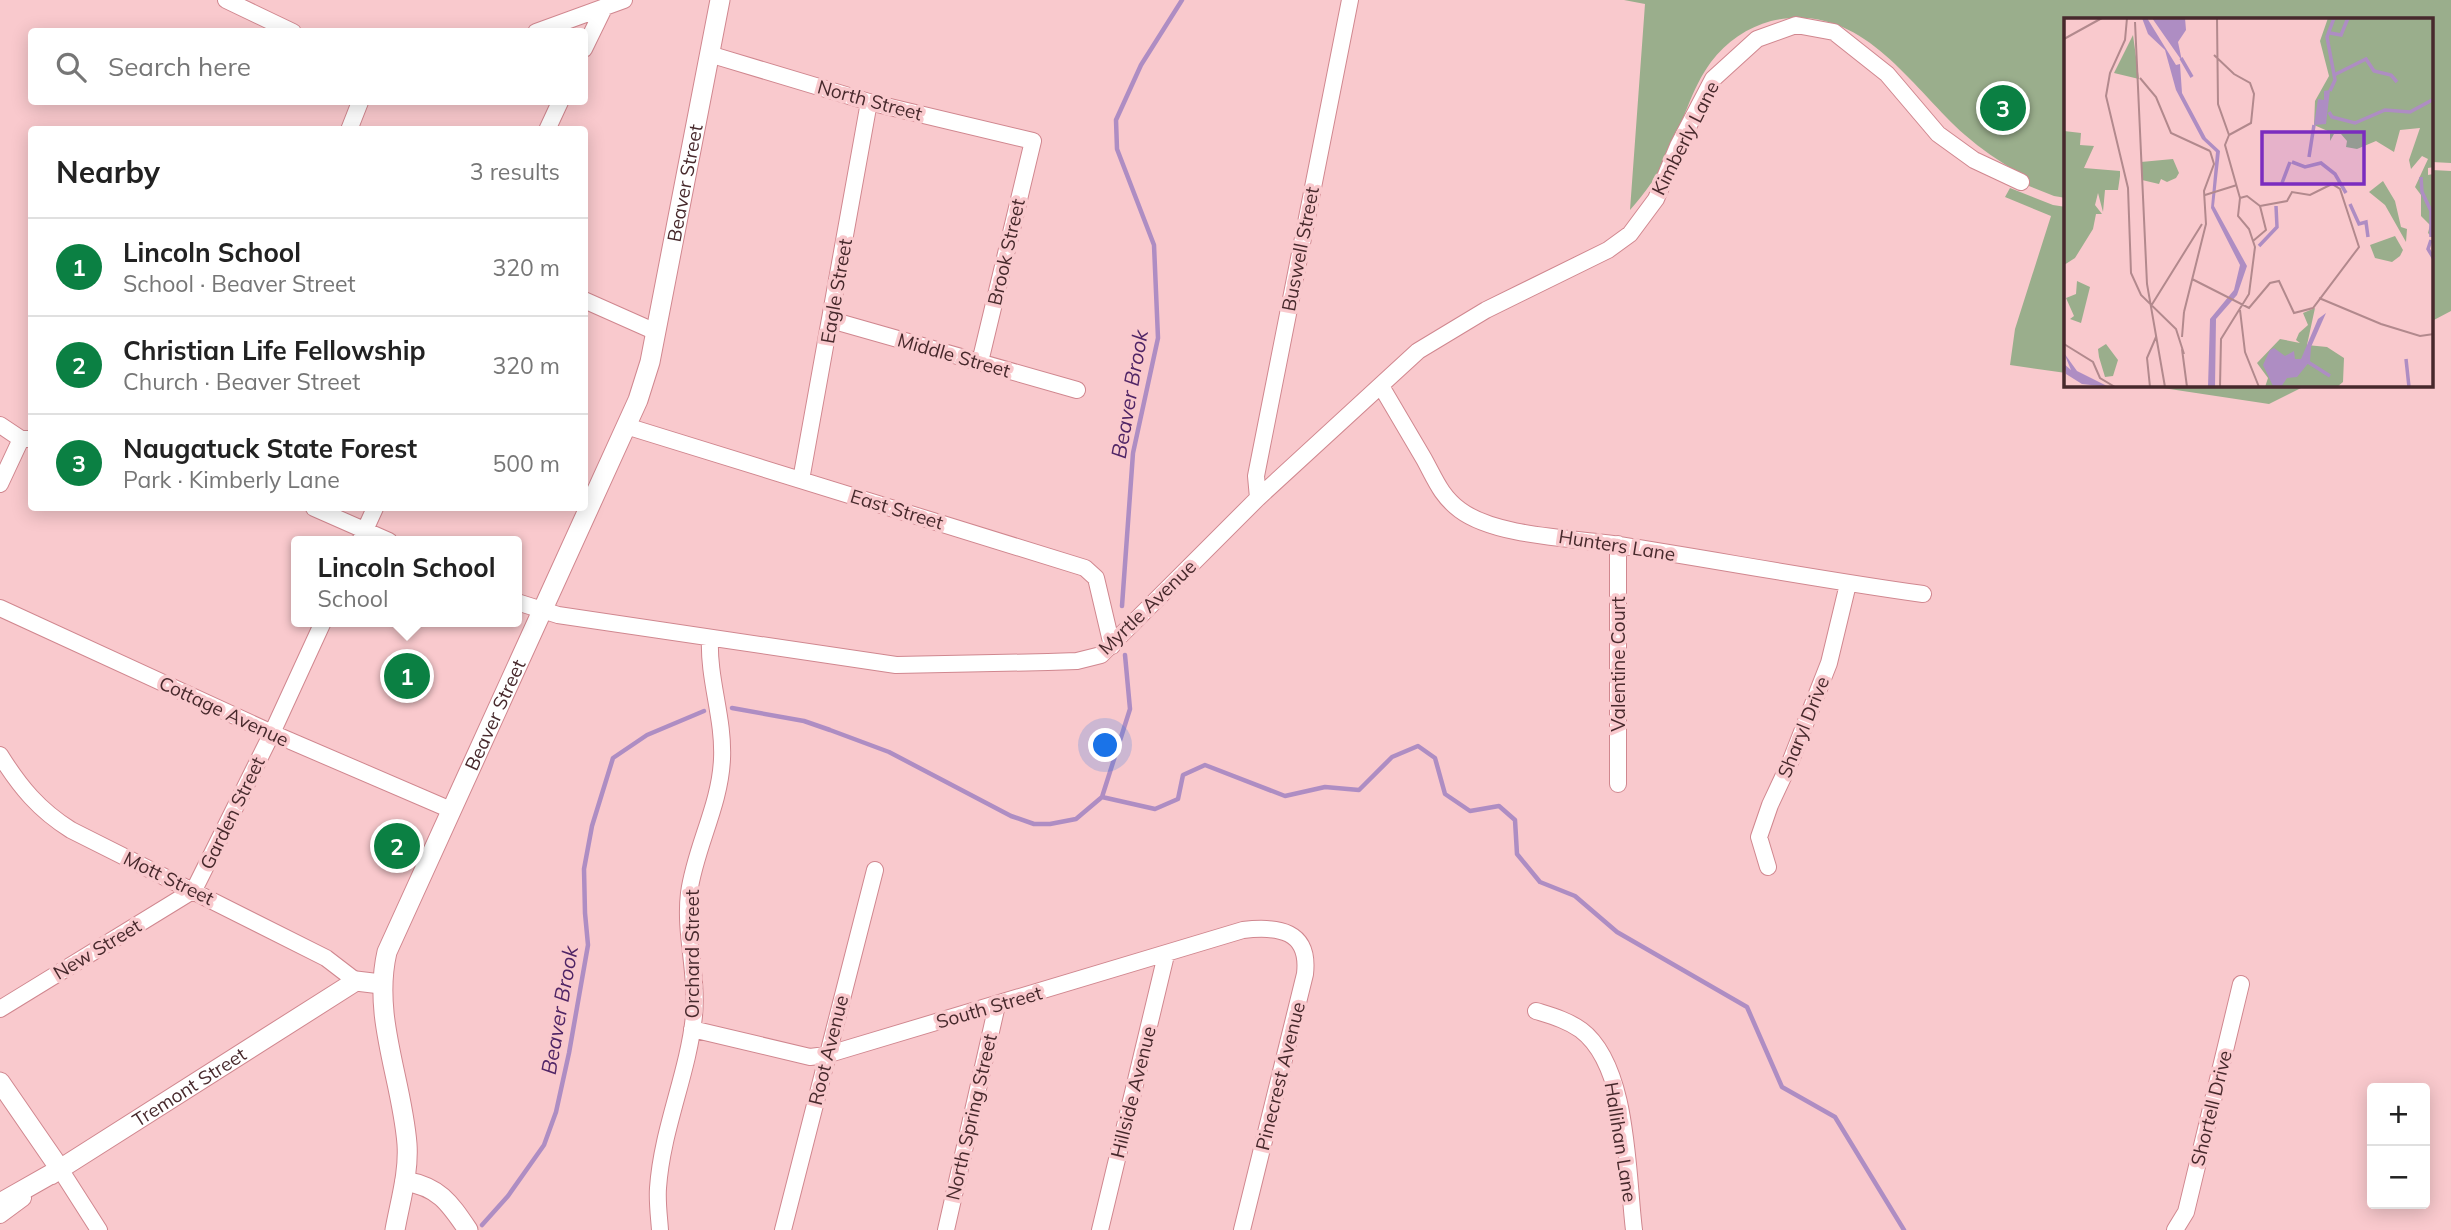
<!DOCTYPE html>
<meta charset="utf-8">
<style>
body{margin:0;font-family:Mulish,sans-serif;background:#f6f6f6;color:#222}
.controls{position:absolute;right:21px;bottom:21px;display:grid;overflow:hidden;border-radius:7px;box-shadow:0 4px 18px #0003}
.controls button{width:63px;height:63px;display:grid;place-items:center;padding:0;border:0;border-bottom:2px solid #e0e0e0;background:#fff;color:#222;font:35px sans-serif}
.you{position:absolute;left:1106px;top:746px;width:24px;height:24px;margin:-18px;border:5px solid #fff;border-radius:50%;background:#1a73e8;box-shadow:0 0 0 10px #1a73e833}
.badge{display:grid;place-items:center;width:46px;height:46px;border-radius:50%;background:#0b8043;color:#fff;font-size:23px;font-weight:700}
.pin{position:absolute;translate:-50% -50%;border:4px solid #fff;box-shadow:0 2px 7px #0006}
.popup{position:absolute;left:291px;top:536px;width:231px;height:91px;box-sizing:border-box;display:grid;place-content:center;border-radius:7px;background:#fff;filter:drop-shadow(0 2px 5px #0005);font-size:23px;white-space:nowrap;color:#767676}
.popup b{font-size:26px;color:#222}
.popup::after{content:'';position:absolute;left:50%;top:100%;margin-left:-14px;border:14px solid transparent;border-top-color:#fff}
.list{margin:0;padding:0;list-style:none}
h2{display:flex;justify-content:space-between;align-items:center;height:91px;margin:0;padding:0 28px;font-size:30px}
h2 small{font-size:23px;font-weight:400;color:#767676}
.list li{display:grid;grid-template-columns:46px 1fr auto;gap:21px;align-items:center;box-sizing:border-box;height:98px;padding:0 28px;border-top:2px solid #e0e0e0}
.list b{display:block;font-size:26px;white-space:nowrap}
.list p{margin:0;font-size:23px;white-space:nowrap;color:#767676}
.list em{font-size:23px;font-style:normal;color:#767676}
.icon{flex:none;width:38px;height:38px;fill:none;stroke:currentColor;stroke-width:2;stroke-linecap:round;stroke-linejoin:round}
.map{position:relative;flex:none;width:2451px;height:1230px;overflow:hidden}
.search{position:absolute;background:#fff;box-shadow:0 4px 18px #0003;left:28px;top:28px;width:560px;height:77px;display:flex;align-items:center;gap:18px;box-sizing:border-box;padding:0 24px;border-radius:7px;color:#767676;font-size:26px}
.panel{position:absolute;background:#fff;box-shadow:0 4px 18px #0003;left:28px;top:126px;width:560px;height:385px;border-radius:7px}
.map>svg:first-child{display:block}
</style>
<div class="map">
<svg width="2451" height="1230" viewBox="0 0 2451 1230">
<rect width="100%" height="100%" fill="#f9c9cd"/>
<path fill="#9aae8c" d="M1624,0H2451V163L2432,162V19H2066V198L2054,196L2014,180L2017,172C1999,161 1981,149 1965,135C1908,84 1861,0 1771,21C1748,27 1726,42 1711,62C1691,89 1683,123 1669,153C1658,175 1646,192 1630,210L1645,4Z
M2432,170L2451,171V311L2432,321Z
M2010,188L2053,205L2066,207V373L2010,365L2015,329L2051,216L2005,197Z
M2143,385H2307L2269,404Z"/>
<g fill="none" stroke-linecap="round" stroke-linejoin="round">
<path stroke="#ae8dc3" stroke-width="4.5" d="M1122,606L1133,453L1158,338L1154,245L1117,149L1116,120L1141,65L1182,0
M732,708L804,721L830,730L889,752L1011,816L1034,824H1050L1076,819L1102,797L1130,709L1125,655
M1102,797L1155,809L1178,799L1183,775L1205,765L1285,796L1325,787L1359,790L1392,757L1418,746L1435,758L1445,794L1470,811L1499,806L1515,820L1517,854L1540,882L1575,896L1617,932L1747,1007L1782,1087L1835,1117L1904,1230
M482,1225L508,1196L544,1145L556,1112L569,1053L588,945L585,913L584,869L592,826L613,758L647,735L704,711"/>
<g stroke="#d0878f" stroke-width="18">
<path id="minor" d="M226,0L293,32
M536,32L624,0
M584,49L604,8
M709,54L869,102L1033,141L980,362
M349,130L360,102
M547,130L560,102
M584,300L656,332
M831,320L1077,390
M1381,386C1395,410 1410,435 1424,459C1435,479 1441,496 1460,510C1496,537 1575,538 1619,545C1721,561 1822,580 1923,594
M0,425L21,439H29
M626,426L1085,568L1096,578L1112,646
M801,480L869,102
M0,484L21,439
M1258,498L1256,476L1350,0
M314,508L389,541
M360,541L375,508
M1618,544V784
M517,602L558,615L896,665L1048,662L1077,661L1101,655L1258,498L1418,351L1486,310L1608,250L1630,234L1656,199L1678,146L1713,79L1757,39L1796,25L1834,32L1887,74L1938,134L1974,160L2021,182
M0,608L272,733L451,810
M0,755C20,787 39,810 71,830L326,958L356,981
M1768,867L1759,837L1770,805L1791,760L1829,663L1848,584
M0,1009L194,890L272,733L323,622
M1536,1011C1552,1016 1567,1020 1581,1030C1629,1066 1627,1174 1634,1230
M692,1029L810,1057L826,1055L1243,930C1278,926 1310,930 1305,974L1242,1230
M52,1176L60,1169L99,1230
M0,1215L23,1198
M660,1230C659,1216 657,1202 658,1188C662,1129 688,1074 694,1016C698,975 684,934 689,893C695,848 720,806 722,759C724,718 708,679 710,638
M783,1230L875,870
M946,1230L997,1005
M1100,1230L1166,955
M2175,1230L2186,1212L2241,984"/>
</g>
<g stroke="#d0878f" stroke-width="21">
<g id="tertiary">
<path d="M0,1082L60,1169"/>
<path d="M405,1181C439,1187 449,1202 468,1230"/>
<path id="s1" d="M0,1203L60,1169L356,981L381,984"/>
<path id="s2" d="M395,1230C400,1202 409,1173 407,1144C402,1079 372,1017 387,952L638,400L650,362L720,0"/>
</g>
</g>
<use href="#minor" stroke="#fff" stroke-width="16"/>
<use href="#tertiary" stroke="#fff" stroke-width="19"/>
</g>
<g text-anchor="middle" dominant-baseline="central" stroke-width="7" stroke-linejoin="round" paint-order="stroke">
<g font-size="19" fill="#47292c" stroke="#f9c9cd">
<text transform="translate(870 100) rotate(15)">North Street</text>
<text transform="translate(1685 138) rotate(-63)">Kimberly Lane</text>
<text stroke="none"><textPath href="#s2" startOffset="1110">Beaver Street</textPath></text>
<text transform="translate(1300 249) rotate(-79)">Buswell Street</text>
<text transform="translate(1006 252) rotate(-77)">Brook Street</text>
<text transform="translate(836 291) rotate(-80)">Eagle Street</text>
<text transform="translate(954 355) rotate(16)">Middle Street</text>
<text transform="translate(897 509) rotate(17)">East Street</text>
<text transform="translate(1617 545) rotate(9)">Hunters Lane</text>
<text transform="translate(1147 607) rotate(-44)">Myrtle Avenue</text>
<text transform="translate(1618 664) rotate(-90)">Valentine Court</text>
<text transform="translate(224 711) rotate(25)">Cottage Avenue</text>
<text stroke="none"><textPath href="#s2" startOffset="542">Beaver Street</textPath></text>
<text transform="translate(1803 727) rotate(-68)">Sharyl Drive</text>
<text transform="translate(232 813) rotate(-64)">Garden Street</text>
<text transform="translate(169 878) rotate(26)">Mott Street</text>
<text transform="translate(97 949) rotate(-31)">New Street</text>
<text transform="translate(692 954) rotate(-90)">Orchard Street</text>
<text transform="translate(989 1007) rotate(-16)">South Street</text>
<text transform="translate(828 1050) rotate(-76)">Root Avenue</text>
<text transform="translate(1280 1076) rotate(-76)">Pinecrest Avenue</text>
<text stroke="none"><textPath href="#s1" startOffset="222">Tremont Street</textPath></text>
<text transform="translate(1133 1092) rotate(-76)">Hillside Avenue</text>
<text transform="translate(2211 1108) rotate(-76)">Shortell Drive</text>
<text transform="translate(971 1117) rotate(-77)">North Spring Street</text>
<text transform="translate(1621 1142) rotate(81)">Hallihan Lane</text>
</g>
<g font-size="21" font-style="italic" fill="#4f2465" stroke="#f9c9cd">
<text transform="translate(1129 394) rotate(-80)">Beaver Brook</text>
<text transform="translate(559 1010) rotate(-80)">Beaver Brook</text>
</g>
</g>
<g transform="translate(2064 18)">
<rect width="369" height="369" fill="#f9c9cd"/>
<path d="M264,0H369L370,149L364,150V157L369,156V220L364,215L366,207L357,198V177L351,169L364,141L358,138L347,151L345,142L356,110L336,112L330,134L312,123L293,131L282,129L283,123L277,116H270L266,123V114L250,107L251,83L265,58L256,23ZM69,17L75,61L50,55ZM0,113L17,115L16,127L30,128L20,150L56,153V158L54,172H41L39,194L34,175L31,187L38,196H32L29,211L11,240L0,247ZM109,141L115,155L112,160L103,164L97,161L95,166L78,162L77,144ZM319,163L331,183L337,209L343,211L342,224L321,187L305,174ZM331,218L339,232L336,238L328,244L311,240L306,227ZM13,263L26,269L17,305L6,301L10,298L2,280L12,276ZM251,290L243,327L263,329L280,340L279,364L273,369H201L204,360L193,345L216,321L236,325L232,322L235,315L244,307L239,295ZM42,326L54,342L49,358L41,359L35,339L34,331Z" fill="#9aae8c"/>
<path d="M78,0H83L112,47L116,46L118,75L142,120L156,133L150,188L183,248L173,277L152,301L151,369H144L146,301L170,272L176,247L147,190L152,134L138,121L112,72L101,32L84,16ZM88,0H121L122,12L114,24L118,43ZM266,72L262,106L250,107L254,81L260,82V73ZM262,295L247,329L246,343L233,359L223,360L217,369L209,368L199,347L206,332L210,330L221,338L230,333L231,341H237L254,301ZM0,335L13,353L45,369L18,366L2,356L0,346L7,352Z" fill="#ae8dc3"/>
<path fill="none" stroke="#ae8dc3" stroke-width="3.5" d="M266,15L277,17L284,0M117,40L128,59M270,57L302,41L310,53L327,57L333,64M266,73L271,62L263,19L270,0M265,94L268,99L291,105L321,92L346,94L370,81M245,139L250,107M228,144L241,149L257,145L271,156L282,175M357,159L358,174L367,193V219M218,165L226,144M286,186L295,206L302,204L304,219M367,222L364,231L370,241M195,228L213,209L212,188M342,341L345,369M244,344L266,358"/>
<path fill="none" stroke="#b2898d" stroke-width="2" d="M63,0L61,22L46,55L42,78L64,170L67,255L77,277L112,311L120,336M153,0L154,86L165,117M71,4L83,266L101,369M0,21L38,0M150,37L170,56L186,65L190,76L187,105L165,117M76,60L92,79L107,115L146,133M141,177L173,167M176,180L183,178L196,188M189,223L202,212L196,188M128,261L185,290L206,265L215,263L230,295L249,290L295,229L276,171L268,166L246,177L228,174L223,183L196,188M255,280L317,306L356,318L370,316M87,288L138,206M176,292L181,334L195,369M120,294L142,206L140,173L150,146L146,133M118,319L120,294M0,326L29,344L36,360L51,369M118,331L123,369M86,369L83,340L92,319M156,369L157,321L185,276L191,229L185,211L174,198L176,180L161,127L165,117"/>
<path fill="#7b2cbf" fill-opacity="0.15" stroke="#7b2cbf" stroke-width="3.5" d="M198,114H300V166H198Z"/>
<rect width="369" height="369" fill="none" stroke="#47292c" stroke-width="3.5"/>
</g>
</svg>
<div class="controls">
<button>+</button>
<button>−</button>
</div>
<div class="you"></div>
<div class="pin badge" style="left:407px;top:676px">1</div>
<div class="popup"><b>Lincoln School</b>School</div>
<div class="pin badge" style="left:397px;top:846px">2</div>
<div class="pin badge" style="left:2003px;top:108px">3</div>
<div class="search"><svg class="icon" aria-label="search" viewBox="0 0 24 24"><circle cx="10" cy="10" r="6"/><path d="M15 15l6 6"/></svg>Search here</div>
<section class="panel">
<h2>Nearby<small>3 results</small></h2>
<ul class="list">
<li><span class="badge">1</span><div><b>Lincoln School</b><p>School · Beaver Street</p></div><em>320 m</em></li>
<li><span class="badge">2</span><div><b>Christian Life Fellowship</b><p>Church · Beaver Street</p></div><em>320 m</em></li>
<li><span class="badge">3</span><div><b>Naugatuck State Forest</b><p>Park · Kimberly Lane</p></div><em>500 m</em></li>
</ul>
</section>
</div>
